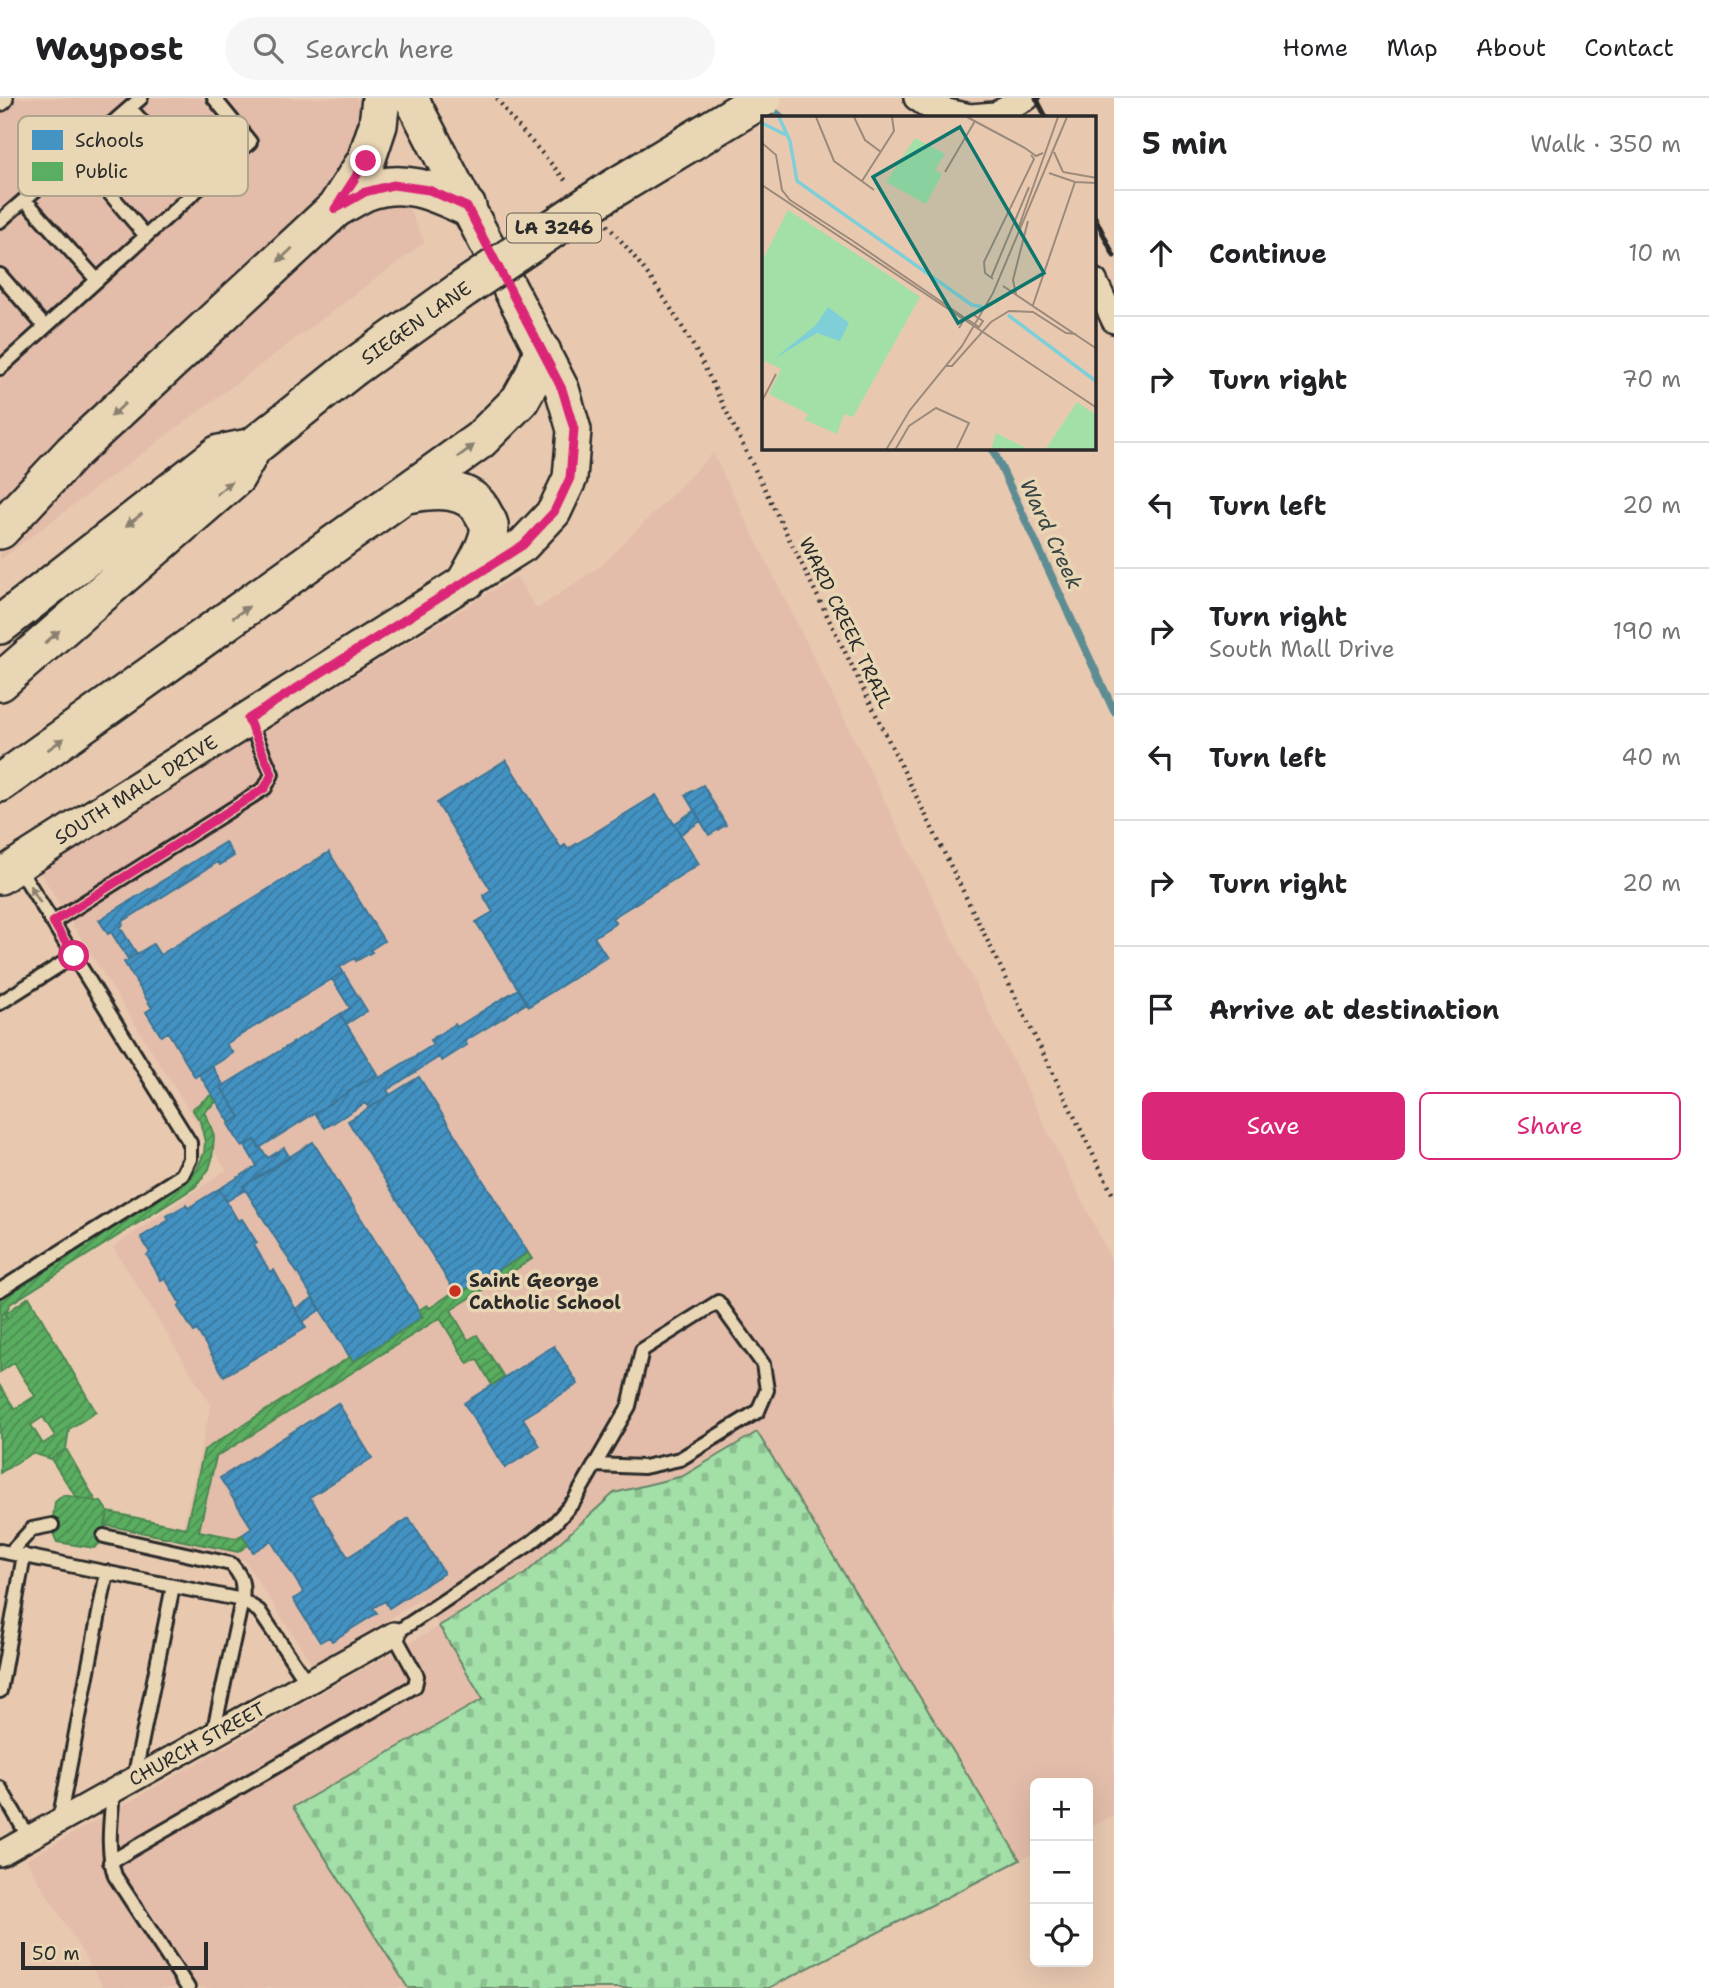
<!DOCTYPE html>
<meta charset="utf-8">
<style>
body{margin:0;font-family:"Shantell Sans",sans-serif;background:#f6f6f6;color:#202124}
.controls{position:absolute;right:21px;bottom:21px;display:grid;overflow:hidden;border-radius:10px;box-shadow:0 7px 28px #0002}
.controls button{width:63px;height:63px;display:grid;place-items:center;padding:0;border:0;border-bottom:2px solid #e0e0e0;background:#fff;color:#202124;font:35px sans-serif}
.scale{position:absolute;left:21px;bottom:18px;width:187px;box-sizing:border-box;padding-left:7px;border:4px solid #2b2b2b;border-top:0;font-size:19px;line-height:24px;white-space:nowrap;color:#2b2b2b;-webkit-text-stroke:5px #e9d6b4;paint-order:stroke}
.stop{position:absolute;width:21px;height:21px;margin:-16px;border:5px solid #db2777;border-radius:50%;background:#fff}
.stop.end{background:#db2777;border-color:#fff;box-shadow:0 2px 7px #0008}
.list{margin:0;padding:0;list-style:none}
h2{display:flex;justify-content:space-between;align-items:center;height:91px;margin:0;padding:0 28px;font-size:30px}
h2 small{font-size:23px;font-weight:400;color:#757577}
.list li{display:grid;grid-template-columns:46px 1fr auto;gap:21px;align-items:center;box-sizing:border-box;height:126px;padding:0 28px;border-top:2px solid #e0e0e0}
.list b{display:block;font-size:26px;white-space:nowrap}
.list p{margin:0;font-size:23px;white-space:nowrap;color:#757577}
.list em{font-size:23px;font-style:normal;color:#757577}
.actions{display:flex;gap:14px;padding:21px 28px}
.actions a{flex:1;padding:16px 0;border:2px solid #db2777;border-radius:10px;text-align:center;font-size:24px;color:#db2777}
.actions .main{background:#db2777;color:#fff}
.icon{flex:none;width:38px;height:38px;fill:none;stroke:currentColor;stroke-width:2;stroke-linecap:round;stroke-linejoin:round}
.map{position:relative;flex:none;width:1114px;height:1890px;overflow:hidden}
header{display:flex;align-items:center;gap:42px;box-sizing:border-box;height:98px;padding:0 35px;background:#fff;border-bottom:2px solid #e0e0e0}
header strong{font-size:33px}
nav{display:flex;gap:38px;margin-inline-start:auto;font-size:24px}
.search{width:490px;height:63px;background:#f6f6f6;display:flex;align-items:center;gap:18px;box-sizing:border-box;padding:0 24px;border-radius:38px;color:#757577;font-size:26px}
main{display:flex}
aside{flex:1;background:#fff}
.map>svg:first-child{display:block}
</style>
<header>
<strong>Waypost</strong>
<div class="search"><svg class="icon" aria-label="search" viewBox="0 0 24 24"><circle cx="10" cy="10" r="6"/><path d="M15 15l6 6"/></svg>Search here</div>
<nav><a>Home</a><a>Map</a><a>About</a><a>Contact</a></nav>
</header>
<main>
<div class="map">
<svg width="1114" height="1890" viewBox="0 0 1114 1890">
<defs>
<pattern id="cemetery-stones" width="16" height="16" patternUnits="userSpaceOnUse" patternTransform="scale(1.75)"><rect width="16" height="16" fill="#a2e0a8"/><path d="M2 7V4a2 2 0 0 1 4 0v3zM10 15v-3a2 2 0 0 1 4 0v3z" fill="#8cc091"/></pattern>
<pattern id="schools-hatch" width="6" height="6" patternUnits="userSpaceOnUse" patternTransform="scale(1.75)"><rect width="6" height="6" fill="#4393c3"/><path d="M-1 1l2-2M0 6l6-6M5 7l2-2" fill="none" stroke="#38789f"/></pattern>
<pattern id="public-hatch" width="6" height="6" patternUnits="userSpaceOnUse" patternTransform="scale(1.75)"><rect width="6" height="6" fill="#5aae61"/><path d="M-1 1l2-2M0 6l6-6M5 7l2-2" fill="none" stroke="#4b8e50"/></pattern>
</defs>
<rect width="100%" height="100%" fill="#e8c9b0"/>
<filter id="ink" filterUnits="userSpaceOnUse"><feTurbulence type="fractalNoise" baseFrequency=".0143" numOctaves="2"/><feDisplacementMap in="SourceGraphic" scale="14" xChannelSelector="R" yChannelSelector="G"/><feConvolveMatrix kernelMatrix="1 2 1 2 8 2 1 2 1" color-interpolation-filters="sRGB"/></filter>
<g filter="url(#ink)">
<path fill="#e3bdaa" d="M0,0H356L425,144L0,462Z
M713,355L1114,1167V1717L1088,1730V1685H1035V1755L1020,1762L757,1334L683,1378L614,1395L525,1476L440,1528L483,1601L293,1709L408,1890H104L26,1762L439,1528L421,1501L314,1569L244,1462L178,1448L211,1307L113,1149L226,1072L39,773L516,478L537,511L603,466Z"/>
<path fill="url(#cemetery-stones)" stroke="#66866a" stroke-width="2" d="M757,1334L1020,1762L769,1890H408L293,1709L483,1601L439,1528L525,1476L614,1395L683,1378Z"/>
<path fill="url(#schools-hatch)" stroke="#3c7495" stroke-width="2" d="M506,662L561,750L565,747L568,751L656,697L699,766L612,820L616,825L594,839L607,859L529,908L476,824L493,814L483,797L491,792L437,705Z
M703,687L726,727L709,737L685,697Z
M695,712L701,723L681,736L674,726Z
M225,744L234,758L220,767L218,764L122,824L123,827L120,829L137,856L128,861L111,834L108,836L99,822Z
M329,754L384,843L370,852L372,854L356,863L355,860L340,869L343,874L332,881L226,946L233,955L195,979L168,934L161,938L146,914L152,910L124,864L153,846L160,857Z
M343,874L367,913L346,926L340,916L350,910L332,881Z
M518,891L527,905L465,943L467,947L442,963L439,959L387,992L390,997L369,1010L365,1005L325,1030L315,1015L377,976L379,980L433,947L430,942L455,926L457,929Z
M340,916L377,976L259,1050L255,1042L242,1049L228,1026L240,1019L221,989Z
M212,968L224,988L221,989L240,1019L230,1025L199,976Z
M419,979L528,1155L457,1197L348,1023Z
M255,1042L268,1060L284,1050L290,1060L243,1088L245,1092L227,1103L219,1091L257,1068L245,1048Z
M313,1044L423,1219L353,1264L243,1088Z
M219,1091L238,1123L242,1121L257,1145L254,1147L270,1174L274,1172L306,1230L224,1278L197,1232L194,1234L178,1209L181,1207L165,1180L161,1182L147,1157L150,1155L141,1139L169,1122L167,1118L186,1107L188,1110Z
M313,1200L321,1211L302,1224L295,1211Z
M554,1248L578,1286L523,1320L540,1348L505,1370L464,1305Z
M338,1305L372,1360L310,1399L348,1459L409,1420L444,1475L389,1510L385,1503L373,1510L377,1515L332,1543L329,1539L320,1544L293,1501L304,1495L271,1443L253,1454L242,1437L252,1430L220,1380Z"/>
<path fill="url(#public-hatch)" stroke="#4c8751" stroke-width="2" fill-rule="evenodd" d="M211,997L216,1004L204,1014L211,1029L214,1039L212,1061L209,1071L195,1089L10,1206L5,1216L7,1219L0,1223V1204L2,1200L189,1082L198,1069L204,1055L205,1044L200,1023L192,1011Z
M528,1155L532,1161L451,1212L468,1242L477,1237L504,1279L492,1287L477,1261L468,1266L440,1220L216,1359L199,1433L236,1440L242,1437L248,1447L238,1454L105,1427L108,1414L186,1430L204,1352L350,1259L353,1264L423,1219L419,1212L427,1207L430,1210L455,1193L457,1197Z
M29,1199L96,1314L69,1331L66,1351L51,1361L32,1355L0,1375V1288L15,1311L35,1298L14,1265L0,1274V1223L7,1219L5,1216ZM43,1319L55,1338L43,1346L31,1327Z
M66,1351L96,1403L77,1400L51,1361Z
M63,1397L101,1404L108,1414L102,1444L94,1450L57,1444L52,1433V1427L55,1404Z"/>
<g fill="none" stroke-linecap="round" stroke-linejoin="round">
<path stroke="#5d8d93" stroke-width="8" d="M767,8L781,19
M992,350L1114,613"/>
<g stroke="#2b2b2b" stroke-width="18">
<path id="lane" d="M130,10L200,89
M77,57L146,138
M25,102L97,182
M0,123L141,0
M0,177L45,229
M0,270L250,44L214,0
M53,824L265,690L272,676L249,623
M0,905L74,858
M0,1192L182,1077L190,1061V1045L17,767
M104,1438L231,1466C242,1478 244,1486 242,1502L213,1636
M0,1453L242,1502L259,1513L307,1584
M10,1455L32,1431L52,1427
M0,1593L24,1457
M134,1681L173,1488
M0,1690L29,1740
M113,1693C111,1721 106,1751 115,1778L188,1890
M59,1723L107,1474
M110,1764L415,1588L417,1578L394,1536L531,1445L555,1425L574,1403L629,1308L642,1252L718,1204L763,1266L767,1292L758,1313L680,1361L644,1369L595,1367"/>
</g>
<g stroke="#2b2b2b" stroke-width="28">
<path id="street" d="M916,0L929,9L970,18L995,16L1027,0
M0,1L1,0
M1095,183L1114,223
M0,1756L394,1536"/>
</g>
<g stroke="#2b2b2b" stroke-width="38">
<path id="secondary" d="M0,779L25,762L523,447L554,414L570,380L574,332L562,291L411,0"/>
</g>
<g stroke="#2b2b2b" stroke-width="42">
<path id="primary" d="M336,110L366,63L378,27L381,0
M407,396C434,391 470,387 484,417C486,420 488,423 489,427C491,443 475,468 467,482
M0,432L73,354L335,111C345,105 355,99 365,94C403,79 433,93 467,109
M0,527L219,356L253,349
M0,584L236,379L253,349L351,271
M0,685L480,342L520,302L534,277L542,254"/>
</g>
<path stroke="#2b2b2b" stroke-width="4.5" stroke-dasharray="2 5" stroke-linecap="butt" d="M497,0L511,20L568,85
M607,127C645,168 672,210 699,258L1114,1099"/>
<use href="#lane" stroke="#e9d6b4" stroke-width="12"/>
<use href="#street" stroke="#e9d6b4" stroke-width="23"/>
<use href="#secondary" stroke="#e9d6b4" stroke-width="33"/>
<use href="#primary" stroke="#e9d6b4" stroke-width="37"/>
<path stroke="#2b2b2b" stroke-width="5" d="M1036,0L1046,19
M1095,119L1114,158"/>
<g stroke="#2b2b2b" stroke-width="42" stroke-linecap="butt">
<path id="primary-bridge" d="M351,271L463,191L606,95L763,0"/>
</g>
<use href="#primary-bridge" stroke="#e9d6b4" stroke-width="37"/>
</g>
<defs><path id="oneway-solid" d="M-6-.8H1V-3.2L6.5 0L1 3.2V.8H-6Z" transform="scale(1.75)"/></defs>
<g fill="#8a8070">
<use href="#oneway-solid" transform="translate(285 157) rotate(137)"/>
<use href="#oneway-solid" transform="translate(118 312) rotate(137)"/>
<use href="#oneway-solid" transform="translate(466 353) rotate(-36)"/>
<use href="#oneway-solid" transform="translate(224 390) rotate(-41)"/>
<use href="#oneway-solid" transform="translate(134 422) rotate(142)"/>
<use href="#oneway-solid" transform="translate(241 514) rotate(-35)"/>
<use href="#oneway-solid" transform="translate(52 539) rotate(-41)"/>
<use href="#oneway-solid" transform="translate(56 646) rotate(-35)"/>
<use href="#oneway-solid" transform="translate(35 796) rotate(-122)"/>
</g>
</g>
<g fill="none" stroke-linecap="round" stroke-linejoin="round" filter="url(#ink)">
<path stroke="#db2777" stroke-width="9" d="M74,858L53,824L265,690L272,676L248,621L523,447L554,414L570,380L574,331L562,291L467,109L429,92L393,87L365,94L335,111L366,63"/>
</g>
<circle fill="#c8321e" stroke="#e9d6b4" stroke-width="2.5" cx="455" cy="1193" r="7"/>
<g text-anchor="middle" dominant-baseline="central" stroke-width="7" stroke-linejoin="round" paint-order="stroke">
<rect fill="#e9d6b4" stroke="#645e54" stroke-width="2" x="507" y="115.5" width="94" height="29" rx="5"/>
<g font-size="18" font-weight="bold" fill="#2b2b2b">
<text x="554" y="130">LA 3246</text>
</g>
<g font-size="19" fill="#2b2b2b" stroke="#e9d6b4">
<text transform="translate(416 225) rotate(-35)">SIEGEN LANE</text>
<text transform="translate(846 525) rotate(64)">WARD CREEK TRAIL</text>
<text transform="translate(136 692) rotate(-32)">SOUTH MALL DRIVE</text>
<text transform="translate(197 1646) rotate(-29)">CHURCH STREET</text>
</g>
<g font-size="19" font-weight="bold" fill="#2b2b2b" stroke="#e9d6b4" text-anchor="start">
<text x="469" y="1182">Saint George<tspan x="469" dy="22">Catholic School</tspan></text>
</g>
<g font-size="21" font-style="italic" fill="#384445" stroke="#e9d6b4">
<text transform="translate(1051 436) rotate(65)">Ward Creek</text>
</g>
</g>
<g transform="translate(762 18)">
<rect width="334" height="334" fill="#e8c9b0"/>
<path d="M234,317L268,334H229Z" fill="#a2e0a8"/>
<path d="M116,152L158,181L91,301L82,298L75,318L43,304ZM315,286L334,299V334H283Z" fill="#a2e0a8"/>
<path d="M153,22L183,38L173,54L180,58L164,88L124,66Z" fill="#a2e0a8"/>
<path d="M26,94L116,152L46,298L7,278L19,253L0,244V145Z" fill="#a2e0a8"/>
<path d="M66,191L87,207L78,225L55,217L13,242L54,209Z" fill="#7fcfd9"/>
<path fill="none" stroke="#7fcfd9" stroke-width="3.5" d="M17,1L28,25L35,65L210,189L221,191M0,7L24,19M246,199L335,266"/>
<path fill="none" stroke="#9c8a7b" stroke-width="2" d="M54,1L72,45L112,74M92,1L103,24L119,36M205,1L263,32M0,27L14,39L20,74L28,84L91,125L203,202L211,207L217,211L221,205L210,198L204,201L203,202L197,212M263,32L274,40L281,37M292,36L301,56M183,56L213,5M301,56L335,62M287,57L313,66L335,67M100,65L132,15L130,1M0,69L335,292M256,113L296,1M229,162L267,71M231,163L223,157L222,146L272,43L269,39M241,170L335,233M254,178L251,164L266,105M271,189L313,66M184,250H190L229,206L247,195L271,196L304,217L314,218M0,285L14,258M124,334L148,294L200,230L231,177L305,1M133,334L147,310L174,292L207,307L194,334"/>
<path fill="#0f766e" fill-opacity="0.15" stroke="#0f766e" stroke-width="3.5" d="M198,11L282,157L196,207L111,61Z"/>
<rect width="334" height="334" fill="none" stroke="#2b2b2b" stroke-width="3.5"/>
</g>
<rect x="18" y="18" width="230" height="80" rx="10" fill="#e9d6b4" stroke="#b0a38b" stroke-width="2"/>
<rect x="32" y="32" width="31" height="20" fill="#4393c3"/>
<rect x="32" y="64" width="31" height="19" fill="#5aae61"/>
<g font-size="19" fill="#2b2b2b">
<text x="75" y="49">Schools</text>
<text x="75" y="80">Public</text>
</g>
</svg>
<div class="controls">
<button>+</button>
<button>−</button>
<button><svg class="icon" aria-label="locate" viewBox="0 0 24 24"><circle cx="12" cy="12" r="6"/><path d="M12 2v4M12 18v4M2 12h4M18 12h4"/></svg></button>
</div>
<div class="scale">50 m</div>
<div class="stop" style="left:74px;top:858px"></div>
<div class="stop end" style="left:366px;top:63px"></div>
</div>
<aside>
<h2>5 min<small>Walk · 350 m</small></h2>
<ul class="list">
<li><svg class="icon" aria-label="ahead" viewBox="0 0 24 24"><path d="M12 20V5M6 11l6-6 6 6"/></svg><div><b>Continue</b></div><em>10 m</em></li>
<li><svg class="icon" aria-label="right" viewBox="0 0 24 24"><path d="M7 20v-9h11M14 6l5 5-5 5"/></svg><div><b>Turn right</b></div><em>70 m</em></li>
<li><svg class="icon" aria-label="left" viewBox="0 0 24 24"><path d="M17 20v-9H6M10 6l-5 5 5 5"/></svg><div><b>Turn left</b></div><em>20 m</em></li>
<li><svg class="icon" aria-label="right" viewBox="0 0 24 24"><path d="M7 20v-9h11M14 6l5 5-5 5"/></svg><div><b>Turn right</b><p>South Mall Drive</p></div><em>190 m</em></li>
<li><svg class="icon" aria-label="left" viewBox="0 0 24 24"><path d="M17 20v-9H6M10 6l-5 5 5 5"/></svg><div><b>Turn left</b></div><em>40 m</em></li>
<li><svg class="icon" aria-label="right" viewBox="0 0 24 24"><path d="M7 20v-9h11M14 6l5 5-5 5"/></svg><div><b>Turn right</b></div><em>20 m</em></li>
<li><svg class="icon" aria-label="arrive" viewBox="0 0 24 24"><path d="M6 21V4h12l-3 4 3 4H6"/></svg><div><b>Arrive at destination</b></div></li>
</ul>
<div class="actions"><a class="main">Save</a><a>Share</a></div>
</aside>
</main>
